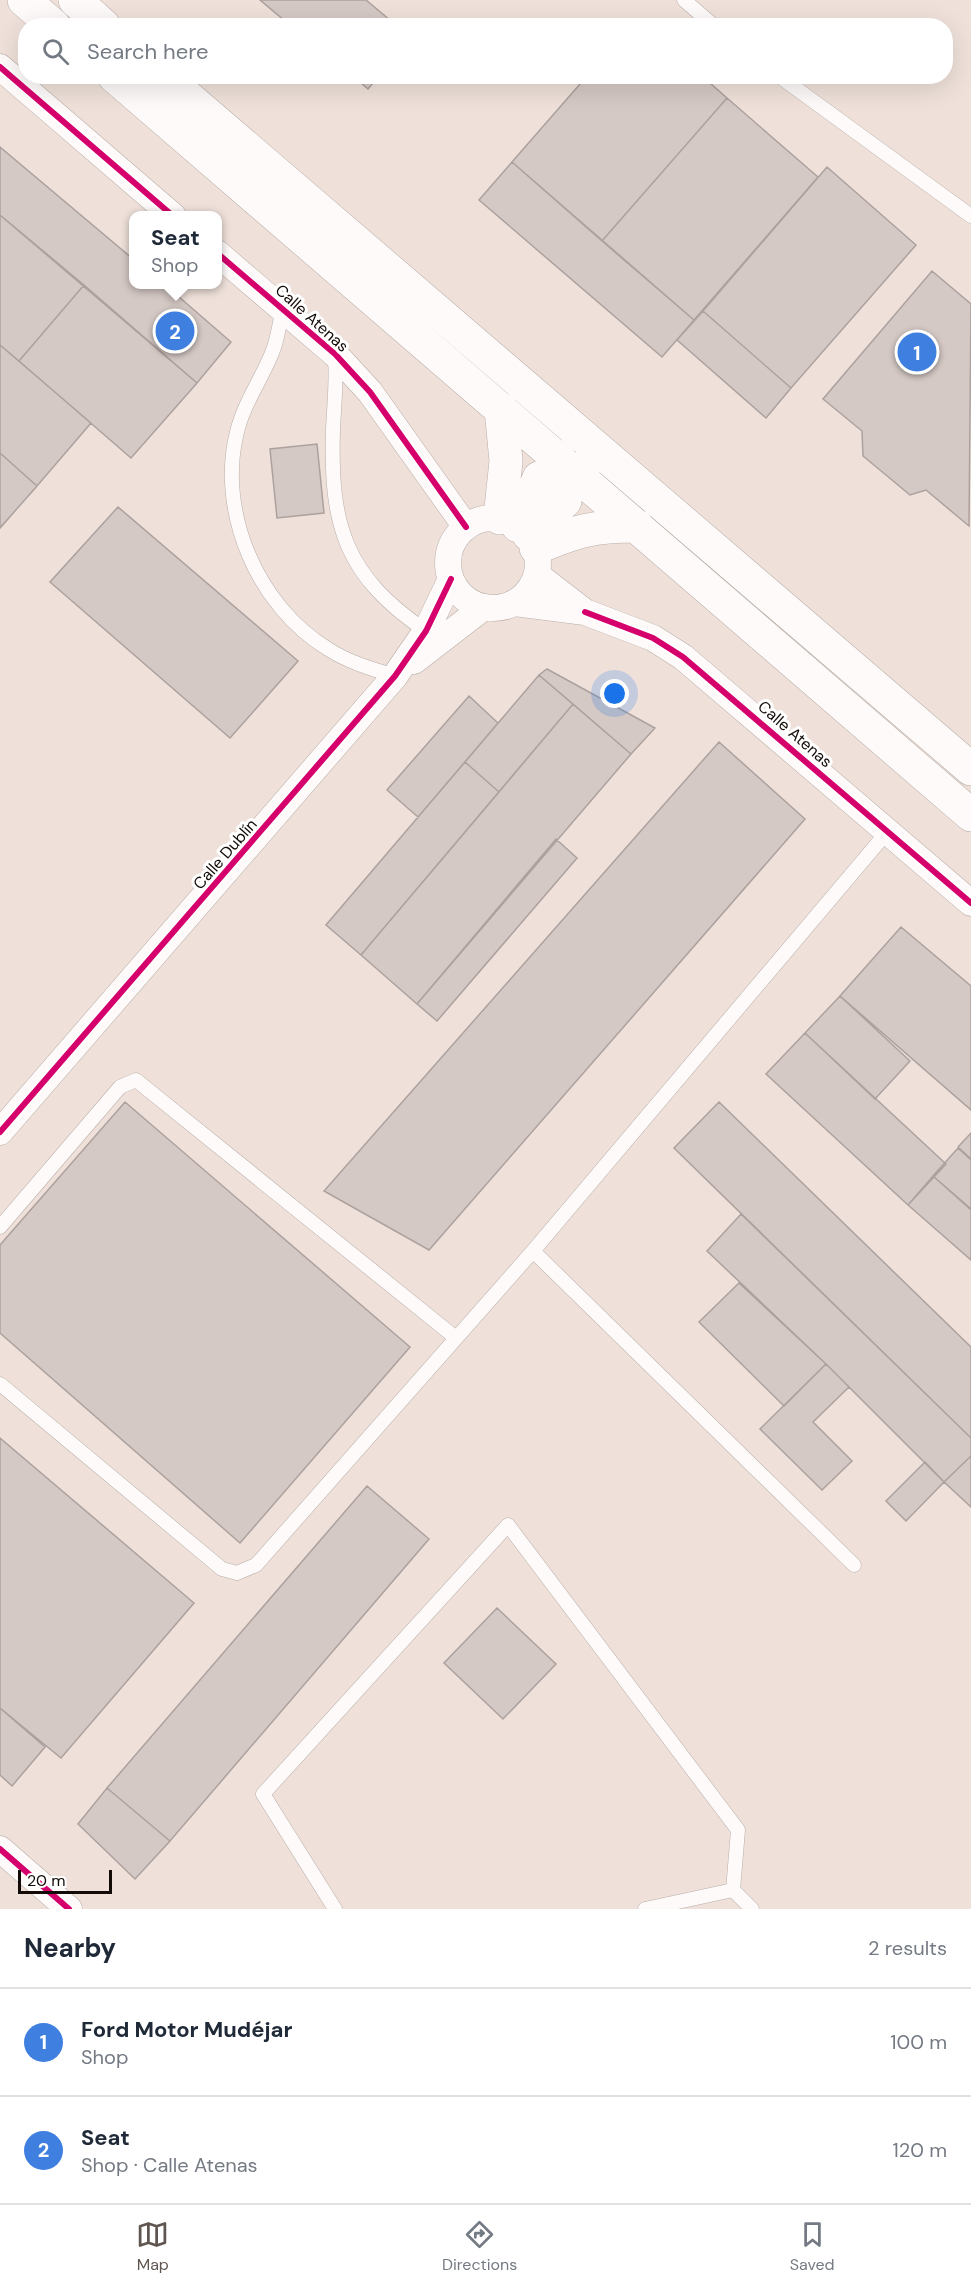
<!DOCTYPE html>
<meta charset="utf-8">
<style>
body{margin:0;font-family:"DM Sans",sans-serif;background:#f6f6f7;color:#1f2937}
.scale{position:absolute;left:18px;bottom:15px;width:94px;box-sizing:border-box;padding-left:6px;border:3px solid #130b07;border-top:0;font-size:16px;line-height:21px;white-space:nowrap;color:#130b07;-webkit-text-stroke:4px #fff;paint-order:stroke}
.you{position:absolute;left:615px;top:694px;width:21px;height:21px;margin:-15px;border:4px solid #fff;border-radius:50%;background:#1a73e8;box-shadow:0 0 0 9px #1a73e833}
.badge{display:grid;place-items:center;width:39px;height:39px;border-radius:50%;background:#605651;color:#fff;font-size:20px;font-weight:700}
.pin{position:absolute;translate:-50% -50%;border:3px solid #fff;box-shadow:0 2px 6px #0006}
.popup{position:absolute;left:129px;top:211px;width:93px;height:78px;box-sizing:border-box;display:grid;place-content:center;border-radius:12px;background:#fff;filter:drop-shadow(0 2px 4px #0005);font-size:20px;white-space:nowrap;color:#747a83}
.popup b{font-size:22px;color:#1f2937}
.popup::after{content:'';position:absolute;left:50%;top:100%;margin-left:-12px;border:12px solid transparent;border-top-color:#fff}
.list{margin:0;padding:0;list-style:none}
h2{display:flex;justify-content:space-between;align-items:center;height:78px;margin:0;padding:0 24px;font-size:26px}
h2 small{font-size:20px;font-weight:400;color:#747a83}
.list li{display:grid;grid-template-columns:39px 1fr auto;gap:18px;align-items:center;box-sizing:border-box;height:108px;padding:0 24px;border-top:2px solid #e0e1e3}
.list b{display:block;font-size:22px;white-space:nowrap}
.list p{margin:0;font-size:20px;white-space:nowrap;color:#747a83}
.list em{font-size:20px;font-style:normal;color:#747a83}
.icon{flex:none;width:33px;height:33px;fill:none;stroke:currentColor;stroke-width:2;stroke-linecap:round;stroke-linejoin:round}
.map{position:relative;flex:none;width:971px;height:1909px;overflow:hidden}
.search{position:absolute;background:#fff;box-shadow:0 6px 24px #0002;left:18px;right:18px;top:18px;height:66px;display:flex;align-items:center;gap:15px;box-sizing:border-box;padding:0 21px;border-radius:24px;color:#747a83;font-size:22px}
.sheet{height:294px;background:#fff}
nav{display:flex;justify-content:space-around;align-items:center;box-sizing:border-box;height:84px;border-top:2px solid #e0e1e3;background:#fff;font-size:16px;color:#747a83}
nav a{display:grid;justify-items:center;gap:3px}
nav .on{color:#605651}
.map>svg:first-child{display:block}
</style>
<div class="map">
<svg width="971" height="1909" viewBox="0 0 971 1909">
<rect width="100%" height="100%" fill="#efe1da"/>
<path fill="#d5c9c5" stroke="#aca19e" stroke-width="1.5" d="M260,0H366L397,26H291Z
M353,76H379L368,89Z
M587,76H702L727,98L602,241L512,162Z
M727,98L818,177L694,320L602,241Z
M0,147L133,259V284H164L231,342L197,383L0,215Z
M512,162L694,320L662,357L479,200Z
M827,167L916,245L791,388L703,311Z
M0,215L84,285L19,361L0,345Z
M932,271L971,304L969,526L926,490L910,495L863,456L862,431L823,399Z
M84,285L197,383L131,458L19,361Z
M703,311L791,388L766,418L677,340Z
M0,345L91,423L37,486L0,453Z
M317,444L324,513L277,518L270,449Z
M0,453L37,486L0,528Z
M118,507L298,661L230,738L50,582Z
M547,669L655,728L631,754L539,675Z
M539,675L573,704L499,792L465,762Z
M469,696L498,723L418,817L387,790Z
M573,704L631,754L417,1004L361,955Z
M719,742L805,819L429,1250L324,1191Z
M465,762L499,792L361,955L326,925Z
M556,839L577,858L437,1021L417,1004Z
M901,927L971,986V1110L840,996Z
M840,996L910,1061L875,1099L805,1033Z
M805,1033L946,1164L908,1205L766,1074Z
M125,1102L410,1347L240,1543L0,1333V1245Z
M719,1102L971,1347V1438L674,1148Z
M971,1133V1159L958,1147Z
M958,1148L971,1160V1209L933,1176Z
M933,1176L971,1210V1260L908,1205Z
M741,1214L971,1438V1456L944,1482L826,1364L707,1251Z
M739,1283L826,1364L784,1406L699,1322Z
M826,1364L849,1387L813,1422L852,1461L822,1490L760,1429Z
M0,1438L194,1603L61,1758L0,1708Z
M971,1456V1507L944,1482Z
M925,1462L944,1482L906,1521L886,1501Z
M367,1486L429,1539L170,1841L107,1788Z
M497,1608L556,1664L503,1719L444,1663Z
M0,1708L45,1747L12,1786L0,1775Z
M107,1788L170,1841L135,1879L78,1824Z"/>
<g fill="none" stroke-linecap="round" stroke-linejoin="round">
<g stroke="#b9aea8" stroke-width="15">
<path id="lane" d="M684,0L714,26
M779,76L971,216
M283,309C279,324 278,339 272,353C261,380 244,403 237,432C217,511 257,606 328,649C348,662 372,669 395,676
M335,356C337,381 334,405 333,430C330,526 345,576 426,631
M0,1227L120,1087L136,1080L456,1338
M533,1251L854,1565
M0,1384L222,1569L237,1573L256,1565L533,1251L888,831
M335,1909L263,1794L508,1525L738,1830L733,1890
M645,1909L733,1890L752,1909"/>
</g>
<g stroke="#b9aea8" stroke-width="27">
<path id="street" d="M0,67L173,216
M217,253L335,354L370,392L466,527
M448 563a45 45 0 1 1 90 0a45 45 0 1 1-90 0Z
M515,603L585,612L537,575
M585,612L653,638L683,657L971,903
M414,661L484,607
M0,1132L395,676L426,631L451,579
M0,1849L69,1909"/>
</g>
<g stroke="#b9aea8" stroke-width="34">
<path id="secondary" d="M24,0L54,26
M75,0L104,26
M114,76L971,815
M163,76L971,769
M500,518L506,461L501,409
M518,526L539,478L566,467L583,471
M529,535L565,501L566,467L557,456
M536,548C576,531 593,526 637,526"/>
</g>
<use href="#lane" stroke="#fdfaf9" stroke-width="14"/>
<use href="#street" stroke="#fdfaf9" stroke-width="26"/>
<use href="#secondary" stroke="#fdfaf9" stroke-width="33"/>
<g stroke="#fff" stroke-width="10">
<path id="cycleway" d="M0,67L173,216
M217,253L335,354L370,392L466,527
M585,612L653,638L683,657L971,903
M0,1132L395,676L426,631L451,579
M0,1849L69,1909"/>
</g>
<use href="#cycleway" stroke="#d6006c" stroke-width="6"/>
</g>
<g text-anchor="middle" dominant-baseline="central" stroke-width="6" stroke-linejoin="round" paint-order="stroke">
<g font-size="16" fill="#130b07" stroke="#fff">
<text transform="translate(312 318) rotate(42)">Calle Atenas</text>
<text transform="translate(795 734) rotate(41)">Calle Atenas</text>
<text transform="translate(225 854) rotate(-49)">Calle Dublín</text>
</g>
</g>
</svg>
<div class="scale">20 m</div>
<div class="you"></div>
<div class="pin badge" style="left:917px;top:352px;background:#3f7fe0">1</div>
<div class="pin badge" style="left:175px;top:331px;background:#3f7fe0">2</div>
<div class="popup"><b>Seat</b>Shop</div>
<div class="search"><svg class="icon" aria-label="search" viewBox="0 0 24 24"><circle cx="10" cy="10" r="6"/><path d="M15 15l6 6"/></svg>Search here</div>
</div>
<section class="sheet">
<h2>Nearby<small>2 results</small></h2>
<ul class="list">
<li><span class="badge" style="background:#3f7fe0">1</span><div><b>Ford Motor Mudéjar</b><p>Shop</p></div><em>100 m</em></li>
<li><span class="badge" style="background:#3f7fe0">2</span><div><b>Seat</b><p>Shop · Calle Atenas</p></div><em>120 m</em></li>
</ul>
</section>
<nav>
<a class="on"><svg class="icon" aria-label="map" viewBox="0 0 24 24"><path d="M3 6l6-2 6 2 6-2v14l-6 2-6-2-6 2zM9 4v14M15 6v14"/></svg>Map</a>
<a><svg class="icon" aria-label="directions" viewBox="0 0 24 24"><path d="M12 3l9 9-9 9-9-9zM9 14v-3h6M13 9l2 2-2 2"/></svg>Directions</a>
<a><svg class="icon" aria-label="saved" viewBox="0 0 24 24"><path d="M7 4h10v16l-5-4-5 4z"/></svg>Saved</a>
</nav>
